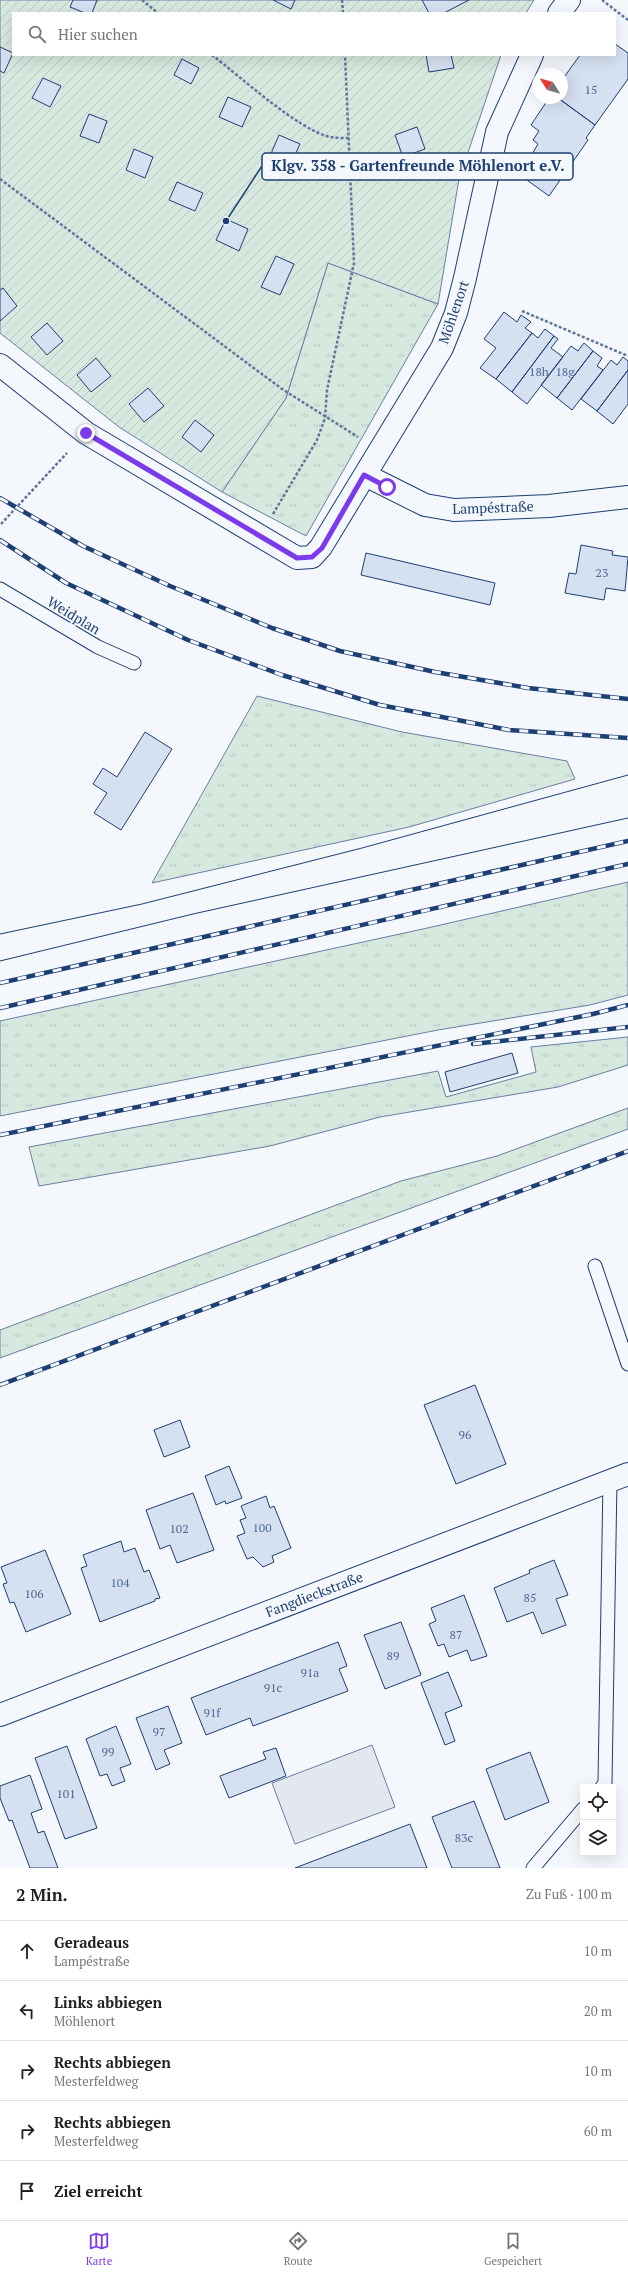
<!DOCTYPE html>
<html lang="de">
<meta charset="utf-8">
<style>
body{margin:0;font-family:"PT Serif",serif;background:#f2f2f2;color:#222}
.controls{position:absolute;right:12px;bottom:12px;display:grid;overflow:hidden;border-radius:0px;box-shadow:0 4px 16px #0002}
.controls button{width:36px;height:36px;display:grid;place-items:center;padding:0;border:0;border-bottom:1px solid #e0e0e0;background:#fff;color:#222;font:20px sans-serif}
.compass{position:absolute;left:532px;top:68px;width:36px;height:36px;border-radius:50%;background:#fff;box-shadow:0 4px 16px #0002;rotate:307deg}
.stop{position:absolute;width:12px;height:12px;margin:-9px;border:3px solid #7c3aed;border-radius:50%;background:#fff}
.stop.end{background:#7c3aed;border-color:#fff;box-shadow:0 1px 4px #0008}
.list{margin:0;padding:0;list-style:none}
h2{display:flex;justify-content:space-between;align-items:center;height:52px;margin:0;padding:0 16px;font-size:17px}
h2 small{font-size:13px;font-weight:400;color:#767676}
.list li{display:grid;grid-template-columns:26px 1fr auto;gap:12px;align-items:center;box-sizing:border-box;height:60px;padding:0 16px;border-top:1px solid #e0e0e0}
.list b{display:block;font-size:15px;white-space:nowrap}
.list p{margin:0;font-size:13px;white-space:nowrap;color:#767676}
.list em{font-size:13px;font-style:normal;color:#767676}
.icon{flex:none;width:22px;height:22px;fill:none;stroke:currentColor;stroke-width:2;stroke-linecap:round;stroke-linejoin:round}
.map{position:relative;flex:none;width:628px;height:1868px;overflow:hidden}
.search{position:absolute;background:#fff;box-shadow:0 4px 16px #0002;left:12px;right:12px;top:12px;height:44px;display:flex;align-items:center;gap:10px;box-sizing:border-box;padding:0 14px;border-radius:0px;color:#767676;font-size:15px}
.sheet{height:352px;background:#fff}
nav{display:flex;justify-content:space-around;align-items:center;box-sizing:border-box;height:56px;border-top:1px solid #e0e0e0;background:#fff;font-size:11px;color:#767676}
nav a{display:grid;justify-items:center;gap:2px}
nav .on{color:#7c3aed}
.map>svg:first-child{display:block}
</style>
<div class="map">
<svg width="628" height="1868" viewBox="0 0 628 1868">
<defs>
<pattern id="grass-tufts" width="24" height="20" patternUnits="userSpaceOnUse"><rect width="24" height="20" fill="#d7e8df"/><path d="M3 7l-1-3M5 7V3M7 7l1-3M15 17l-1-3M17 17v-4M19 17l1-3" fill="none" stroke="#b8c8c3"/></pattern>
<pattern id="garden-furrows" width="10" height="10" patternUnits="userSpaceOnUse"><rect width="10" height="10" fill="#d7e8df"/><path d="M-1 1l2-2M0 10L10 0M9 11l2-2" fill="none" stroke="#b8c8c3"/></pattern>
</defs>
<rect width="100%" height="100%" fill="#f4f7fb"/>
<path fill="url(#grass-tufts)" stroke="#687fa3" d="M328,263L438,304L306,536L222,492L286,398Z
M257,696L402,732L567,761L575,779L409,827L152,883Z
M628,882V995L590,1005L438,1030L0,1116V1021L432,927Z
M628,1037V1065L558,1087L380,1117L270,1146L39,1186L29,1147L438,1071L446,1097L536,1072L531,1047Z
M628,1108V1129L0,1358V1330L401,1181L497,1156Z"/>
<path fill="url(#garden-furrows)" stroke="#687fa3" d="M0,0H534L526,13H13V55H501L459,179L438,304L328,263L286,398L222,492L119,427L0,333Z"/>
<path fill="#e3e8f0" stroke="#687fa3" d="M372,1745L395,1807L295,1844L272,1783Z"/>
<path fill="#d5e0f0" stroke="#1d3f73" d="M73,0H97L92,13H85L70,7Z
M273,0H295L291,9Z
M422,0H469L444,13H429Z
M615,44L628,53V79L595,125L558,98H562V80L580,55H615Z
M0,47L13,53L4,73L0,71Z
M426,55H451L454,68L429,72Z
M182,59L199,68L191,84L174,75Z
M43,78L61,86L50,107L32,98Z
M228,97L251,107L242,127L219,117Z
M549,98H558L595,125L586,138L588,140L549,196L520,175L538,144L533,140L539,131L531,125Z
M89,114L107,121L99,143L80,136Z
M417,127L425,149L403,157L395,135Z
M279,135L300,144L286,175L273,169L277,159L270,156Z
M134,149L153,157L145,178L126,170Z
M177,182L203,193L195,211L169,200Z
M226,219L248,229L239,251L216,240Z
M276,256L294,264L280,295L261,287Z
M3,288L17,306L0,321V290Z
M504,312L517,322L521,315L531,322L525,328L532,333L496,379L480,368L496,348L484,339Z
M47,323L63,341L47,355L31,337Z
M545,329L554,336L512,392L496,379L532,333L538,338Z
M554,336L558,339L551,348L563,357L527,404L512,392Z
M584,343L593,351L557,398L541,385L571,346L578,351Z
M593,351L602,358L597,366L603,370L572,410L557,398Z
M623,357L628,361V370L597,411L581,399L611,360L617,365Z
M96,358L111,376L91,392L77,375Z
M628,370V404L613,424L597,411Z
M148,388L164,406L144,422L129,404Z
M195,420L214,435L201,452L182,437Z
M581,545L613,551L612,555L628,557L625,591L606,588L604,600L565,593L569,573L576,574Z
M366,553L495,583L490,605L361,575Z
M145,732L172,749L121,830L94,813L107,793L93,784L103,768L117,777Z
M512,1053L518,1073L450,1092L445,1072Z
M475,1385L506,1464L456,1484L424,1405Z
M180,1420L190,1447L164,1457L154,1430Z
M229,1466L242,1498L226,1504L225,1501L216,1505L205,1476Z
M193,1493L214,1550L177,1563L170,1545L160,1549L146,1510Z
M266,1496L270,1508L274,1506L291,1548L272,1556L274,1562L263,1567L253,1557L247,1559L237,1536L245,1533L240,1520L246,1518L241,1506Z
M121,1541L124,1552L135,1548L144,1572L149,1570L160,1598L155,1599V1601L100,1622L81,1568L87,1566L83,1555Z
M45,1550L71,1614L26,1632L14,1602L10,1603L3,1584L7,1583L1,1567Z
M554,1560L568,1595L556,1599L566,1625L542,1634L533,1612L507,1622L494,1588L530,1573L529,1570Z
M464,1595L487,1656L471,1661L467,1650L449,1657L444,1644L438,1646L429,1624L436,1621L431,1608Z
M401,1622L421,1675L385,1689L364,1635Z
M338,1642L347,1666L339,1669L348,1691L253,1726L250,1718L206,1735L191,1698Z
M448,1672L462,1706L445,1713L455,1741L445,1745L421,1683Z
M168,1706L182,1743L164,1750L170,1764L156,1770L136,1718Z
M116,1726L131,1764L120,1768L125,1781L112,1786L107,1774L100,1776L86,1739Z
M67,1746L97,1828L65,1839L35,1758Z
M276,1748L286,1776L229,1798L220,1776L266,1759L263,1752Z
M530,1752L549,1802L505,1820L486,1769Z
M30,1775L42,1809L31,1813L38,1833L44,1831L58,1868H30L12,1820L9,1821L0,1798V1786Z
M474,1801L500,1868H452L432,1817Z
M410,1824L427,1868H295Z"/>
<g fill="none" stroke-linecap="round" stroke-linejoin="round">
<g stroke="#1d3f73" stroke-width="15">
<path id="lane" d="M0,589L98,647L134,663
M595,1266L628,1364
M602,1787L605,1783L610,1480
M533,1868L583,1809"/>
</g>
<g stroke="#1d3f73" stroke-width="24">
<path id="street" d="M559,13L569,0
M0,365L86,433L297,558L312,557L321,547L442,348L456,313L465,278L497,132L532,55
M365,475L425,505L454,510L549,506L628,497
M0,1715L628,1474"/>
</g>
<path stroke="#5e769c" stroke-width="2.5" stroke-dasharray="3 2" stroke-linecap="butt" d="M142,0L158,13
M342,0L343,13
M602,0L628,20
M212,55C241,77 297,129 330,137C336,138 343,138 349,138
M0,179L282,389L358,437
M522,311L628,356
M273,514L317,440L325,418L327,390L354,263L345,55
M1,524L67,453"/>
<use href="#lane" stroke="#f4f7fb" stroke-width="13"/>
<use href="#street" stroke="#f4f7fb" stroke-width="22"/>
<path stroke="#1d3f73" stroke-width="1" d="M0,934L142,904L362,848L628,775
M0,961L193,914L628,818"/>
<g stroke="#1d3f73" stroke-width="4.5">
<path id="rail" d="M0,498L83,546L170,586L272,628L340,651L435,672L528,688L628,699
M0,540L66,583L188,640L282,675L380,705L509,730L628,738
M0,983L628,841
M0,1008L628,864
M473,1044L628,1027
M0,1135L593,1014L628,1005
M0,1385L628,1151"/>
</g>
<use href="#rail" stroke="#f4f7fb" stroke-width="3" stroke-dasharray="9" stroke-linecap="butt"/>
</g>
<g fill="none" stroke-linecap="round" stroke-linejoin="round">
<path stroke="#7c3aed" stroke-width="5" d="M86,433L297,558L312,557L322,548L364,475L387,487"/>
</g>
<g text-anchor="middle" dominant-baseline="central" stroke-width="3" stroke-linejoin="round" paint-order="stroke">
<g font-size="12" fill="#4b6792">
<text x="591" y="89">15</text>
<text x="539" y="371">18h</text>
<text x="565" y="371">18g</text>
<text x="602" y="572">23</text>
<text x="465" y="1434">96</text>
<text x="262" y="1527">100</text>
<text x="179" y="1528">102</text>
<text x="120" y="1582">104</text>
<text x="34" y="1593">106</text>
<text x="530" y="1597">85</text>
<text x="456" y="1634">87</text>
<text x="393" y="1655">89</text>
<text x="310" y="1672">91a</text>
<text x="273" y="1687">91c</text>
<text x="212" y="1712">91f</text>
<text x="159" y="1731">97</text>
<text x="108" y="1751">99</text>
<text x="66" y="1793">101</text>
<text x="464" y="1837">83c</text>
</g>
<g font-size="14" fill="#1d3f73" stroke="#f4f7fb">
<text transform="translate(453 312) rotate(-71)">Möhlenort</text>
<text transform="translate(493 507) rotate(-2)">Lampéstraße</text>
<text transform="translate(74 615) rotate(31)">Weidplan</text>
<text transform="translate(314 1594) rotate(-21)">Fangdieckstraße</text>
</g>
</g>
<path fill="none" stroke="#1d3f73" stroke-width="1.5" d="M226 221L262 166"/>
<circle fill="#1d3f73" stroke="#f4f7fb" stroke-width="1.5" cx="226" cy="221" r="4"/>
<rect fill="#f4f7fb" stroke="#1d3f73" stroke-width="1.5" x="262" y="153" width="311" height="27" rx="4"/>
<g font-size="15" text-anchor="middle" font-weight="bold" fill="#1d3f73">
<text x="418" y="171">Klgv. 358 - Gartenfreunde Möhlenort e.V.</text>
</g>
</svg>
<div class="controls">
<button><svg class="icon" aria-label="locate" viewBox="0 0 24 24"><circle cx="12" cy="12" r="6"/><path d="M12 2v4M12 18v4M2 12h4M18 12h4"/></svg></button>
<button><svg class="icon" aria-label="layers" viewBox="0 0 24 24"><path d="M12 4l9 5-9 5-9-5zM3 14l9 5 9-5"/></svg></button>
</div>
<svg class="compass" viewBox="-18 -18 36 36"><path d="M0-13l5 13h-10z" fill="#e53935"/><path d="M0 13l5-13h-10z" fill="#767676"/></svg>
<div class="stop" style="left:387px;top:487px"></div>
<div class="stop end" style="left:86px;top:433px"></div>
<div class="search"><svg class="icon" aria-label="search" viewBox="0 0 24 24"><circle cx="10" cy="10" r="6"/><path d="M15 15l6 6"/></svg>Hier suchen</div>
</div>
<section class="sheet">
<h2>2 Min.<small>Zu Fuß · 100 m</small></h2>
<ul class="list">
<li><svg class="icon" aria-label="ahead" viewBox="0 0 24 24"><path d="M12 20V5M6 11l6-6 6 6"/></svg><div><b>Geradeaus</b><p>Lampéstraße</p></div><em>10 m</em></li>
<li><svg class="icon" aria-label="left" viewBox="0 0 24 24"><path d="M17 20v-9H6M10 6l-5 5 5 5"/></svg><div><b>Links abbiegen</b><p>Möhlenort</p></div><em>20 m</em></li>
<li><svg class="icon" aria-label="right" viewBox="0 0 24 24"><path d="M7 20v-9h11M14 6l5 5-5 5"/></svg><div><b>Rechts abbiegen</b><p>Mesterfeldweg</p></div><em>10 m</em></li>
<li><svg class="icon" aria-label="right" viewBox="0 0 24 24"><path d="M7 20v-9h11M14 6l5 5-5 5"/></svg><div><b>Rechts abbiegen</b><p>Mesterfeldweg</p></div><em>60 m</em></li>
<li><svg class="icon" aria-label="arrive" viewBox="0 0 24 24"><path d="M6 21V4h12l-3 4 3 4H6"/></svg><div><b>Ziel erreicht</b></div></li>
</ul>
</section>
<nav>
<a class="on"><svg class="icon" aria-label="map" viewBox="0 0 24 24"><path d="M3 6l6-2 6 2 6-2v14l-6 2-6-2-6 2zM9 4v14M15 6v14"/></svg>Karte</a>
<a><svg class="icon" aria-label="directions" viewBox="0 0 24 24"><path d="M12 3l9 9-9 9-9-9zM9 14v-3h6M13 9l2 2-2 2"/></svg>Route</a>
<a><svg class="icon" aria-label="saved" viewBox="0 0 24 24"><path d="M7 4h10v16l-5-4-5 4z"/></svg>Gespeichert</a>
</nav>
